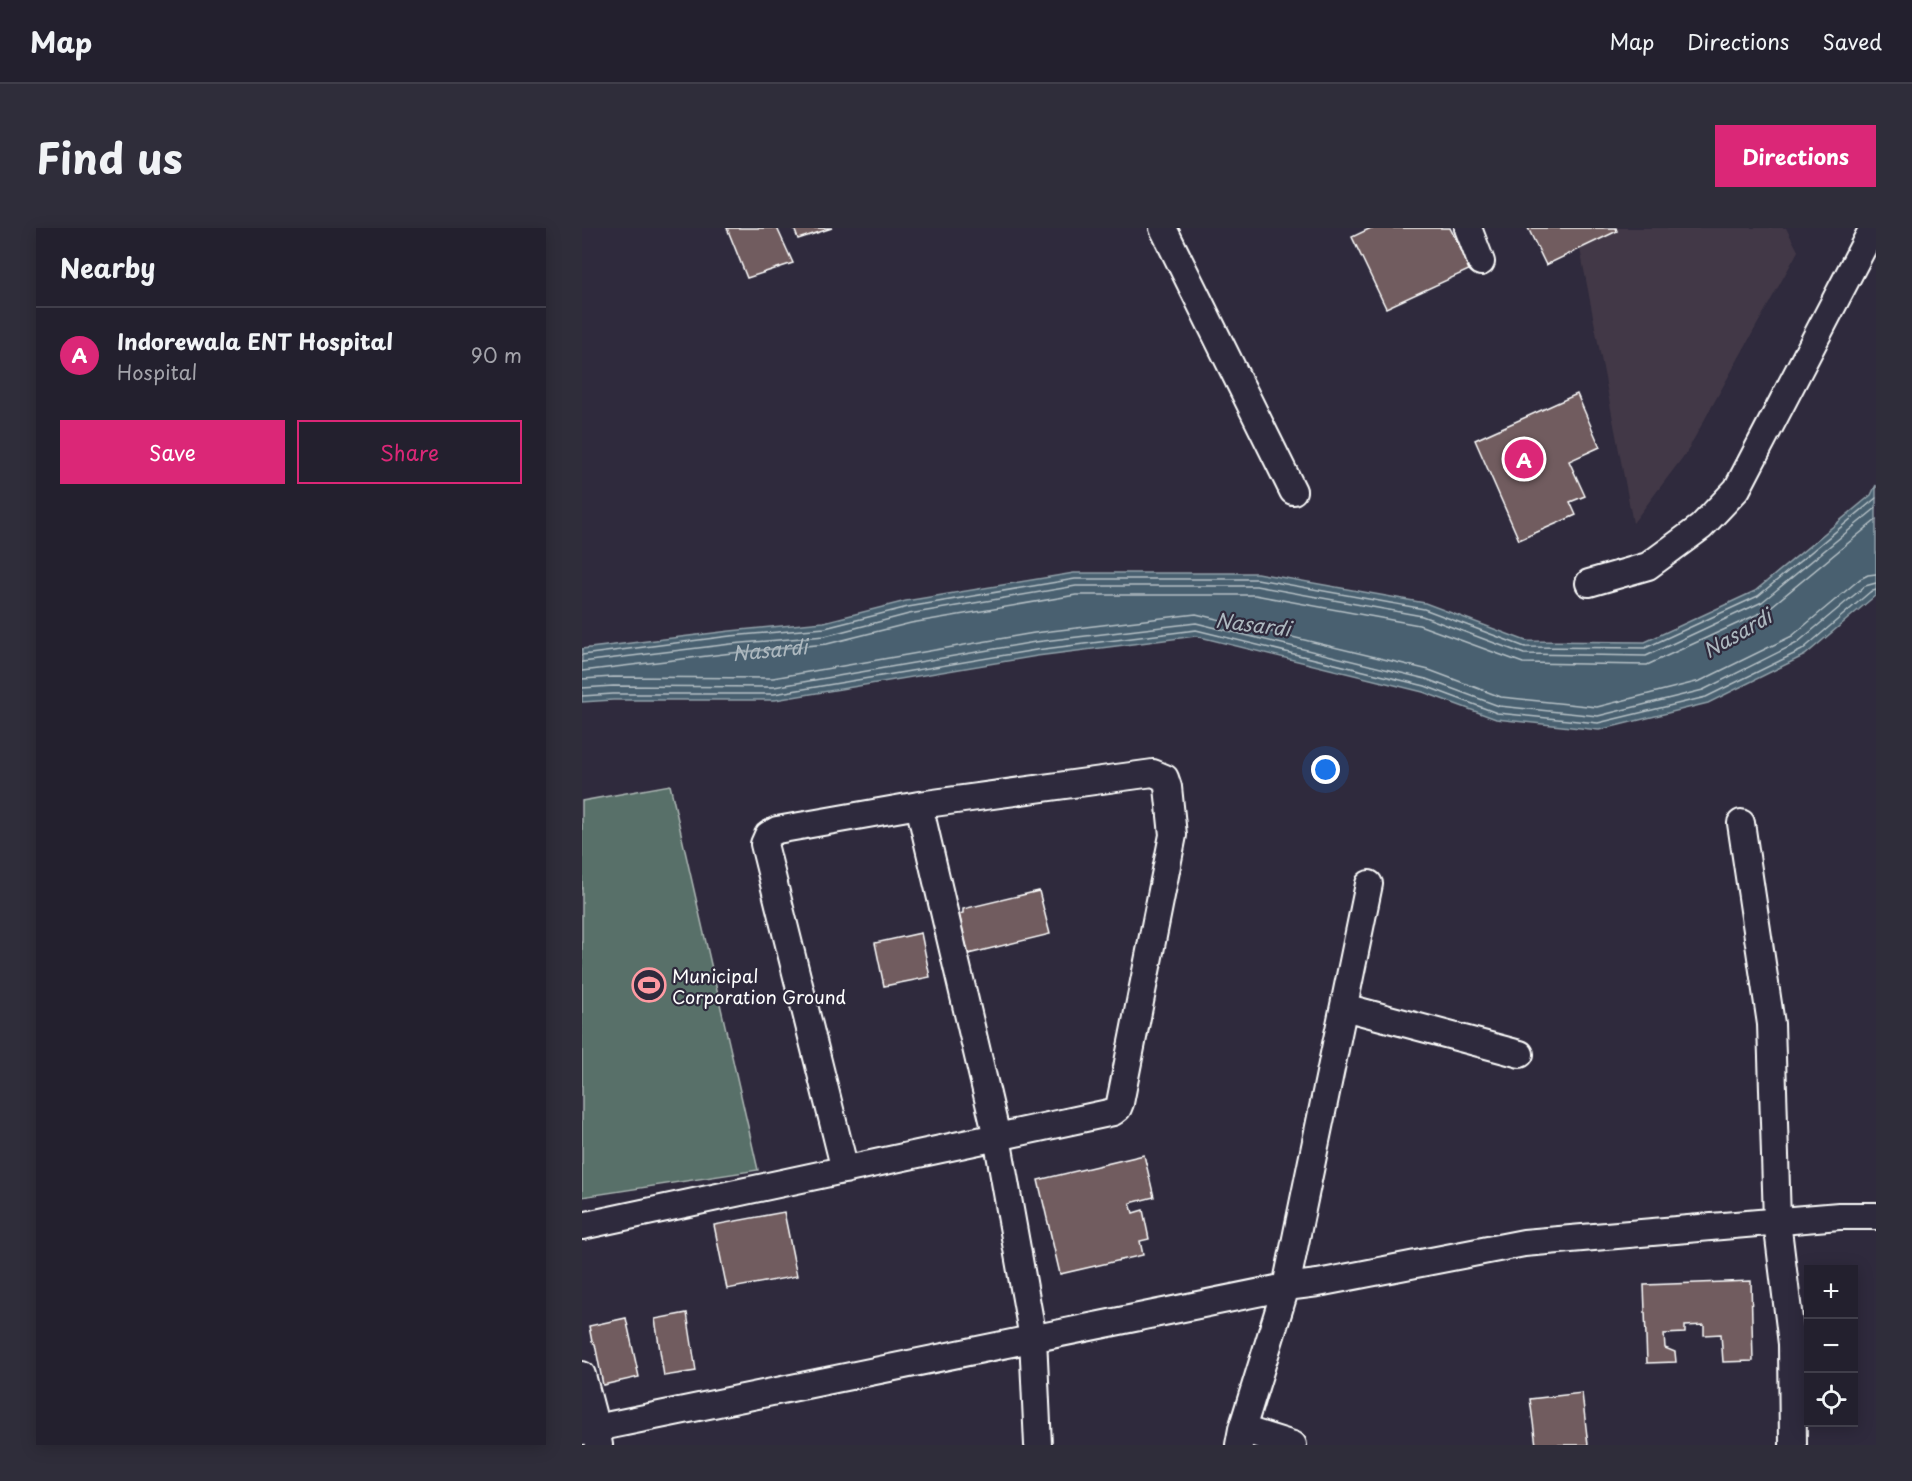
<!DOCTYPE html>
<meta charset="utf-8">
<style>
body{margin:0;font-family:"Playpen Sans",sans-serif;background:#2f2d3a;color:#f1f3f6}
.controls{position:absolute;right:18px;bottom:18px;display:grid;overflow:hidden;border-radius:0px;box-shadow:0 3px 15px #0003}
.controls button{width:54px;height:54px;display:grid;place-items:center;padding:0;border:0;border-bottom:2px solid #403e4a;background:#23202e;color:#f1f3f6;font:30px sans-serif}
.you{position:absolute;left:744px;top:542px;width:21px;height:21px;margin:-15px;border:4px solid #fff;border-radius:50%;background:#1a73e8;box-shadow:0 0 0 9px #1a73e833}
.badge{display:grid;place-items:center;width:39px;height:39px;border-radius:50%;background:#db2777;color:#fff;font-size:20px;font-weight:700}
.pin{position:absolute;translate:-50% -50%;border:3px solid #fff;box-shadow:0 2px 6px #0006}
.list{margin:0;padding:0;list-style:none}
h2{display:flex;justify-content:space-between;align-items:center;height:78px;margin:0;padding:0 24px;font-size:26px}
h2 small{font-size:20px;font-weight:400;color:#a3a3aa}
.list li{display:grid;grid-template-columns:39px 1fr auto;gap:18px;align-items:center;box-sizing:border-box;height:96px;padding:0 24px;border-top:2px solid #403e4a}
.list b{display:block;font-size:22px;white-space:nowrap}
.list p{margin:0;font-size:20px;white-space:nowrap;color:#a3a3aa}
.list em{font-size:20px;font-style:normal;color:#a3a3aa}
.actions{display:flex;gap:12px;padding:18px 24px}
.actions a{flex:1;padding:14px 0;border:2px solid #db2777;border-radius:0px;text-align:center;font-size:21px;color:#db2777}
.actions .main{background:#db2777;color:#fff}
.icon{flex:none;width:33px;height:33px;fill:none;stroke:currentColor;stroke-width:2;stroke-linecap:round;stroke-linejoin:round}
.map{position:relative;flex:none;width:1294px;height:1217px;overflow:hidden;border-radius:0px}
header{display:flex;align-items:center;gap:36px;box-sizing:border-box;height:84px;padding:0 30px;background:#23202e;border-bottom:2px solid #403e4a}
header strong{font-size:28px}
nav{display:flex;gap:33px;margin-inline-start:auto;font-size:21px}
.intro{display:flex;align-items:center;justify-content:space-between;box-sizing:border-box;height:144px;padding:0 36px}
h1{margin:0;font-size:42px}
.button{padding:15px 27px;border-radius:0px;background:#db2777;color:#fff;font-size:21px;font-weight:700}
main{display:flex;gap:36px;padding:0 36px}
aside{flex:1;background:#23202e;border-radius:0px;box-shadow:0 3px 15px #0003}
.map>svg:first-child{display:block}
</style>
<header>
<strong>Map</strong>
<nav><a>Map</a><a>Directions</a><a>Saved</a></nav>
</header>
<div class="intro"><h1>Find us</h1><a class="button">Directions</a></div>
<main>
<aside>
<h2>Nearby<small></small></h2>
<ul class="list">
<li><span class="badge">A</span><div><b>Indorewala ENT Hospital</b><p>Hospital</p></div><em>90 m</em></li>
</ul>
<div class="actions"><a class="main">Save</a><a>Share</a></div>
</aside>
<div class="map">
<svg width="1294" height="1217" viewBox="0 0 1294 1217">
<rect width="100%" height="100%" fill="#2f2a3d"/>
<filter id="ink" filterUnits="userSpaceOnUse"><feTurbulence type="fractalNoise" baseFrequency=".0167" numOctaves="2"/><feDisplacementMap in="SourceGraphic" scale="12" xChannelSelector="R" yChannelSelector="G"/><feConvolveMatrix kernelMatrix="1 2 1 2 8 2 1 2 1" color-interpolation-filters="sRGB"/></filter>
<g filter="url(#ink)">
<path fill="#433947" d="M994,0H1204L1216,23L1104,225L1051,295Z"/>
<path fill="#596f69" stroke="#acb7b4" stroke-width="1.5" d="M88,557L176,942L0,969V573Z"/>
<path fill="#486170" stroke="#91a0a9" stroke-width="1.5" d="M1294,257V367L1223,427L1126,475L1017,502L914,491L841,464L614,408L455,428L193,472H31L0,474V421L148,403L242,394L324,373L492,345H675L843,375L944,413L1063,414L1173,363L1289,267Z"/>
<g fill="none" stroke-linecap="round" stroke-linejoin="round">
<g stroke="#b6c0c6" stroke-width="1.5">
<path d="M0,427L148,408L243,400L326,379L493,351H675L842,381L943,419L1063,420L1176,368L1294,270"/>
<path d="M0,434L149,416L243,408L327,386L494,358H674L840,388L942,426L1064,428L1180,374L1294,280"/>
<path id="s1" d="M0,443L150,425L245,416L329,395L494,367H673L837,397L941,435L1065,437L1185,382L1294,292"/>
<path d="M0,451L31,449L191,450L452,405L614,386L847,442L919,469L1015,479L1118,453L1210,408L1278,351L1286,347L1294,346"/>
<path d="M0,460L31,458L192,459L453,414L614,395L844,451L917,478L1016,488L1121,462L1215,415L1283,358L1294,355"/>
<path d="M0,468L31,466H192L454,422L614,402L843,458L915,485L1016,495L1124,469L1220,422L1288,364L1294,362"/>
</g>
</g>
<path fill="#715c5e" stroke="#fff" stroke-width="1.5" d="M145,0H195L211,35L165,50Z
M212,0H250L216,11Z
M789,0H868L889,41L804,80L770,9Z
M946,0H1034L1035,3L964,37Z
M995,166L1018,219L987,233L1003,268L988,274L994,287L937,312L893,212Z
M457,663L468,706L386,726L377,686L381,685V681Z
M339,705L348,749L302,758L293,715Z
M562,927L572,969L548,975L551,985L561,982L567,1011L558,1013L561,1027L478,1046L456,952Z
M202,984L215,1048L145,1061L132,997Z
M1169,1053L1171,1133L1141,1134L1139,1106L1122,1107V1097L1103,1098V1105L1082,1106L1083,1120L1093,1124L1094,1134L1065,1135L1062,1057Z
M105,1085L114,1143L82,1148L73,1091Z
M44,1090L57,1149L21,1157L13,1116L10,1114L7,1098Z
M1000,1165L1006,1217H954L948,1171Z"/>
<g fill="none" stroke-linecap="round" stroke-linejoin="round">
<g stroke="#fff" stroke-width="30">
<path id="street" d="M581,0L711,263
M886,0L899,34
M1007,355L1066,338L1119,299L1155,261L1291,0
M337,577L571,545L583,550L586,559L591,607L538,875L536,880L531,884L415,909L451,1110L456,1217
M1159,595L1189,796L1195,993L1210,1116L1211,1217
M762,779L938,826
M0,998L415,909L337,577L195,602L186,607L182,616L263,942
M0,1147L14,1200L0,1203
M660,1201L711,1217
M17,1217L14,1200L704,1059L736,1055L942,1015L1257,988H1294
M657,1217L660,1201L704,1059L787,656"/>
</g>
<use href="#street" stroke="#2f2a3d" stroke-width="26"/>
</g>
</g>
<defs>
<g id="stadium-ring" transform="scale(1.725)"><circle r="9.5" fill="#2f2a3d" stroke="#ff9aa2" stroke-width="1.5"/><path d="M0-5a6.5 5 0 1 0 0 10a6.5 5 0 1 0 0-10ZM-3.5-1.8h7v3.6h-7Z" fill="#ff9aa2"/></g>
</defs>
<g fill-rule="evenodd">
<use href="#stadium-ring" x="67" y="757"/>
</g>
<g text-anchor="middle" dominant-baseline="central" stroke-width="4.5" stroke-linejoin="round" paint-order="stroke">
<g font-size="18" fill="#fff" stroke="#2f2a3d" text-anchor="start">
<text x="90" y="747">Municipal<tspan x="90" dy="21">Corporation Ground</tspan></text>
</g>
<g font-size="20" font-style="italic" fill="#adb8bf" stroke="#2f2a3d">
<text transform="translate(671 396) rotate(7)">Nasardi</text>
<text transform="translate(1155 405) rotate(-30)">Nasardi</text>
<text stroke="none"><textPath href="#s1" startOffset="189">Nasardi</textPath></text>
</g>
</g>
</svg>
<div class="controls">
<button>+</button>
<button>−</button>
<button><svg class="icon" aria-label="locate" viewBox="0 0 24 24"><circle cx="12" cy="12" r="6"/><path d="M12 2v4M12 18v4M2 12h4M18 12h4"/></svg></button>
</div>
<div class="you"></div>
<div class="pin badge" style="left:942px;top:231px">A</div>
</div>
</main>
